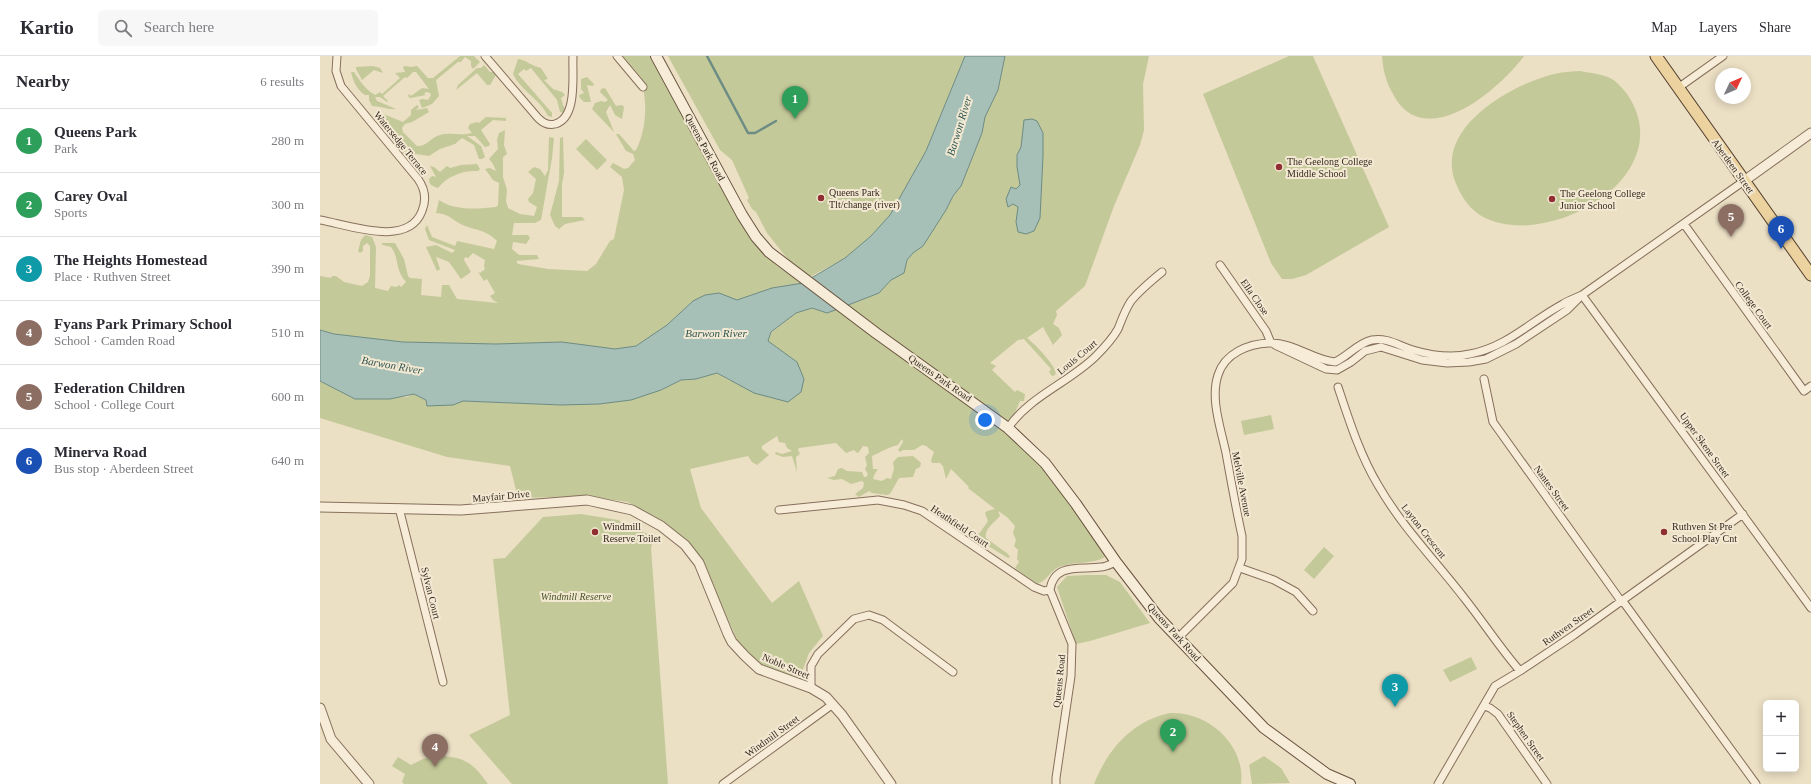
<!DOCTYPE html>
<meta charset="utf-8">
<style>
body{margin:0;font-family:Georgia,serif;background:#f7f7f7;color:#2b2b33}
.controls{position:absolute;right:12px;bottom:12px;display:grid;overflow:hidden;border-radius:6px;box-shadow:0 2px 10px #0003}
.controls button{width:36px;height:36px;display:grid;place-items:center;padding:0;border:0;border-bottom:1px solid #e1e1e2;background:#fff;color:#2b2b33;font:20px sans-serif}
.compass{position:absolute;left:1395px;top:12px;width:36px;height:36px;border-radius:50%;background:#fff;box-shadow:0 2px 10px #0003;rotate:46deg}
.you{position:absolute;left:665px;top:364px;width:14px;height:14px;margin:-10px;border:3px solid #fff;border-radius:50%;background:#1a73e8;box-shadow:0 0 0 6px #1a73e833}
.badge{display:grid;place-items:center;width:26px;height:26px;border-radius:50%;background:#111827;color:#fff;font-size:13px;font-weight:700}
.pin{position:absolute;translate:-50% -33px;filter:drop-shadow(0 1px 2px #0008)}
.pin::after{content:'';position:absolute;top:21px;width:14px;height:12px;background:inherit;clip-path:polygon(0 0,100% 0,50% 100%)}
.list{margin:0;padding:0;list-style:none}
h2{display:flex;justify-content:space-between;align-items:center;height:52px;margin:0;padding:0 16px;font-size:17px}
h2 small{font-size:13px;font-weight:400;color:#7c7c81}
.list li{display:grid;grid-template-columns:26px 1fr auto;gap:12px;align-items:center;box-sizing:border-box;height:64px;padding:0 16px;border-top:1px solid #e1e1e2}
.list b{display:block;font-size:15px;white-space:nowrap}
.list p{margin:0;font-size:13px;white-space:nowrap;color:#7c7c81}
.list em{font-size:13px;font-style:normal;color:#7c7c81}
.icon{flex:none;width:22px;height:22px;fill:none;stroke:currentColor;stroke-width:2;stroke-linecap:round;stroke-linejoin:round}
.map{position:relative;flex:none;width:1491px;height:728px;overflow:hidden}
header{display:flex;align-items:center;gap:24px;box-sizing:border-box;height:56px;padding:0 20px;background:#fff;border-bottom:1px solid #e1e1e2}
header strong{font-size:19px}
nav{display:flex;gap:22px;margin-inline-start:auto;font-size:14px}
.search{width:280px;height:36px;background:#f7f7f7;display:flex;align-items:center;gap:10px;box-sizing:border-box;padding:0 14px;border-radius:6px;color:#7c7c81;font-size:15px}
main{display:flex}
aside{flex:1;background:#fff}
.map>svg:first-child{display:block}
</style>
<header>
<strong>Kartio</strong>
<div class="search"><svg class="icon" aria-label="search" viewBox="0 0 24 24"><circle cx="10" cy="10" r="6"/><path d="M15 15l6 6"/></svg>Search here</div>
<nav><a>Map</a><a>Layers</a><a>Share</a></nav>
</header>
<main>
<aside>
<h2>Nearby<small>6 results</small></h2>
<ul class="list">
<li><span class="badge" style="background:#2e9e5b">1</span><div><b>Queens Park</b><p>Park</p></div><em>280 m</em></li>
<li><span class="badge" style="background:#2e9e5b">2</span><div><b>Carey Oval</b><p>Sports</p></div><em>300 m</em></li>
<li><span class="badge" style="background:#0f9aa8">3</span><div><b>The Heights Homestead</b><p>Place · Ruthven Street</p></div><em>390 m</em></li>
<li><span class="badge" style="background:#8d6e63">4</span><div><b>Fyans Park Primary School</b><p>School · Camden Road</p></div><em>510 m</em></li>
<li><span class="badge" style="background:#8d6e63">5</span><div><b>Federation Children</b><p>School · College Court</p></div><em>600 m</em></li>
<li><span class="badge" style="background:#1a4fb4">6</span><div><b>Minerva Road</b><p>Bus stop · Aberdeen Street</p></div><em>640 m</em></li>
</ul>
</aside>
<div class="map">
<svg width="1491" height="728" viewBox="0 0 1491 728">
<rect width="100%" height="100%" fill="#ebdfc4"/>
<path fill="#c4c999" d="M140,0H154L160,6L153,13L151,10V5L145,1L141,6H138L116,24L119,40L112,48L102,52L99,44L103,43L108,44L111,39L110,37L106,36L104,38L106,39L90,42L88,40L89,38L91,40L102,32L109,33L96,16H93L87,22L85,21L63,40L68,45L67,46L60,41H55L57,45L76,53C68,54 60,50 52,50L49,44V39H45C37,34 33,25 31,16H34C40,25 45,33 55,39L60,36L62,38L80,22L75,17L85,16L83,11L85,10L91,11L97,10L108,22H113Z
M303,0H331L431,184L457,210L483,227L452,232L417,244L399,238L373,245L347,269L316,290L295,293L242,286L176,288L83,286L14,278L0,274V220L11,222L12,220H16L24,226L42,230L48,226L50,220V190L47,187L43,190V195L40,197L38,195L41,184L45,179L52,181L56,191L55,232L68,235L71,230L76,231L79,229L81,231L86,226C74,212 80,203 71,191L63,189L61,187H75L84,203L88,220L90,222L102,223L101,239L121,241L122,229H129L137,243L178,247L173,244L170,240L175,237L167,223L164,225L158,216L160,217L165,213L164,210L165,204L153,197L148,202L145,201L144,204L151,216L141,223L129,206L116,201L120,213L117,215L106,191L116,189L132,197L135,194L109,184L105,173L107,169L112,181L135,190L137,185L174,193L177,185C168,175 157,174 145,170C134,166 129,157 116,157L119,144C135,155 158,153 176,151L178,149L179,127L173,124L165,113L170,112L176,115L173,108L169,103L178,93L177,84L179,77L185,74L184,89L187,98L183,101V121L187,134L186,145L188,152L200,158L214,160L217,151L209,146L208,143L213,137L216,123L208,116L214,111L220,113L225,120L228,114L229,81L234,82L232,102L221,164L215,167H194L192,179H208L210,182L206,188L193,186L192,193L199,199H217L219,203L196,205L198,208L228,213L267,215L276,208L290,185L294,183L304,134L302,121L290,111L293,107L304,113L308,112L315,104L313,98L306,95L296,78H299L314,95L316,94C323,81 326,62 325,47C325,39 322,33 324,25Z
M348,0H645L606,95L570,159L551,180L525,202L488,222L466,201L447,177L436,156L432,153L427,144L429,142L412,104L400,94Z
M685,0H829L823,28L824,74L820,89L794,150L765,230L736,255L737,259L733,268L739,272L742,279L733,289L723,271L707,282C716,289 732,306 736,316L735,319L732,320L729,316L731,313L704,283L698,284L670,307L676,310L672,314L695,336L697,334L705,338L704,345H700L690,369L756,448L785,501C772,509 754,505 739,511C730,515 726,526 717,528L695,512L699,506L697,503L698,494L694,490L696,484L693,477L695,470L687,461L678,455L680,460C674,467 664,473 666,482L688,498L690,501L688,502L660,485H653L646,476L645,472L648,471L659,478L668,465L665,457L667,455L675,453L648,432L649,431L631,413L626,423L623,410L620,407H612L611,404L614,396L606,390L602,389L594,394H583L580,396L578,394L583,386L582,383L578,389C569,391 561,396 552,400L553,413H558C555,417 554,419 553,423L562,425L567,422L571,423L574,413L573,406L578,401L593,400L601,407L600,411L596,413L593,421L579,422L570,438L567,439L552,437L549,435L539,441L535,438L543,432L544,427L542,425L531,428L522,423L514,424L507,422L515,420L518,413L522,412L527,415L542,416L544,421H546L548,418L545,413L547,409L545,401L549,397L548,391L543,390L539,396L537,397L534,394L526,397L516,387L479,392L478,394L480,398L476,401L477,416L472,400L463,401L455,398L456,396L462,398L472,395L467,392L465,387L459,386L457,380L442,390V393L449,399L437,409L432,406L428,400L370,413L381,452L452,547L479,525L503,580L489,597L480,622L442,609L419,588L397,539L361,480L308,446L263,440L201,442L197,438L190,410L127,401L0,362V325L35,343L87,341L94,338L106,344L133,349L143,345L241,349L341,334L361,324L376,323L397,317L410,325L477,306L447,285L452,276L476,257L492,252L507,257L518,253L559,237L571,224L584,217L587,204L593,197L603,190L626,154L633,140L641,130L662,77L665,61L678,34Z
M969,0H993L1069,171L986,219L972,223H962L951,207L883,38Z
M1062,0H1204C1179,34 1104,98 1073,38C1066,26 1063,14 1062,0Z
M198,3C206,4 212,10 221,12L228,23L224,24L233,33L242,36L245,39L241,42L243,49L246,54L244,57L240,56L237,44L211,12L206,15L204,13L198,18L232,57V61L228,60C220,43 201,35 193,18Z
M164,9L170,16H173L176,19L170,29H167L157,17L136,34L138,29L157,12H161Z
M53,10L60,12L63,17L54,14L42,24L36,13V11Z
M1260,15C1270,17 1283,18 1292,23C1297,26 1303,33 1307,38C1323,61 1325,87 1310,112C1286,153 1215,182 1170,164C1154,158 1144,146 1137,130C1110,73 1193,26 1239,17C1245,16 1253,15 1260,15Z
M267,21L274,28L273,30L267,29L271,46H264L260,42L259,39L264,37L261,33V23Z
M285,32L296,50L302,49L304,51L302,63L295,59L290,49L286,56L294,76L272,53L275,47L281,45L285,46L288,44L280,36L281,33Z
M97,49L99,51L96,54L107,52L109,56L92,66L85,68L82,72L83,76L97,90C107,91 111,81 120,79C131,76 141,80 152,77L148,72L150,68L157,66L159,67L166,61L186,62V65L173,64L161,74L170,88L169,90L165,91L155,80H147L161,90L165,101L162,103H159L154,89L142,82L135,88L120,93L109,100L96,98L90,101L85,100L67,78L65,73L67,69L56,55L83,66L91,59V54Z
M243,81L244,117L242,128V161H262L265,164L245,168L239,173L235,170L230,159L239,125L240,82Z
M266,83L287,104L277,114L256,93Z
M157,108L160,113L158,115C143,114 127,120 118,132C112,130 109,129 109,123L112,120L116,121L110,110L114,111L120,116L127,110L130,112L141,109Z
M951,359L954,373L924,379L921,365Z
M261,458L298,464L334,481L331,492L348,728H192L149,679L190,659L173,503L185,502L223,461Z
M1004,491L1014,500L994,523L984,514Z
M767,519H786L800,526L830,567L770,585L756,588L737,531L747,520Z
M1151,601L1157,613L1130,626L1123,614Z
M850,657C888,655 926,689 921,728H774C788,693 812,665 850,657Z
M121,700C145,701 154,708 168,728H84L82,726L85,718L72,710L78,701L91,709L103,703Z
M944,700L961,712L970,727L932,728L929,709Z"/>
<path fill="#a6bfb7" stroke="#6d8c84" d="M645,0H685L678,34L665,61L662,77L641,130L633,140L626,154L603,190L593,197L587,204L584,217L571,224L559,237L518,253L507,257L492,252L476,257L451,276L448,285L477,306L484,323L481,336L468,346L434,337L397,317L376,323L361,324L341,334L311,344L279,348L241,349L143,345L133,349L107,350L106,344L94,338L70,343H35L0,325V274L14,278L83,286L176,288L242,286L295,293L316,290L347,269L373,245L385,239L399,237L417,244L452,232L483,227L525,202L551,180L570,159L606,95Z
M712,63L717,65L723,77V100L720,162L714,175L706,178L698,176L696,166L698,151L693,148L688,151L686,143L691,131L696,133L700,129L697,111V99L701,91L704,64Z"/>
<g fill="none" stroke-linecap="round" stroke-linejoin="round">
<path stroke="#6d8c84" stroke-width="2.5" d="M387,0L428,77H435L456,65"/>
<g stroke="#85705c" stroke-width="9">
<path id="minor" d="M165,0L218,62C223,67 228,70 235,68C258,62 252,19 253,0
M297,0L323,31
M1358,32L1403,0
M0,164C29,169 88,192 102,155C107,143 105,133 98,123L21,30L16,15L17,0
M1364,168L1484,335L1491,330
M900,209L946,275L951,287
M1262,239L1491,552
M955,289L1006,313L1017,314L1031,306L1045,295L1061,291L1102,304L1127,307L1149,306L1166,303L1196,288L1247,254L1258,243
M1164,323L1173,366L1301,545
M1018,331C1029,364 1040,399 1058,429C1082,471 1116,505 1145,543C1164,567 1180,592 1200,615
M688,372C710,340 748,327 775,301C784,292 792,284 798,273C802,263 805,254 811,245C820,234 831,225 842,216
M79,452L123,626
M459,454L558,444L584,449L602,455L714,531L724,535L730,534
M920,512L954,524L976,536L993,555
M1302,544L1436,728
M858,582L913,527L922,503V480C916,453 911,425 906,397C901,373 890,343 898,319C905,297 928,288 949,287C974,286 992,304 1015,306C1028,300 1038,287 1052,284C1067,281 1079,290 1093,294C1110,299 1132,302 1150,298C1187,291 1211,265 1243,248C1249,244 1256,242 1262,239L1424,125
M491,632V610L498,598L534,563L549,559L563,564L633,616
M1164,650L1170,652L1178,658L1227,728
M403,728L513,648
M736,728V722L751,620L752,588L730,534C734,506 761,514 781,511C786,511 791,508 796,506
M1118,728L1175,630L1200,615L1254,579L1423,458"/>
</g>
<g stroke="#85705c" stroke-width="11">
<path id="tertiary" d="M1424,125L1491,77
M0,451L141,454L267,444L312,454L341,470L365,489L379,507L408,578L412,586L425,600L439,613L491,632L506,641L522,659L571,728
M0,652L11,683L49,728"/>
</g>
<g stroke="#67523f" stroke-width="12">
<path id="secondary" d="M336,0L422,159L436,181L449,196L556,277L688,372L725,407L756,448L796,506L839,562L944,672L1007,718L1030,728"/>
</g>
<g stroke="#533f30" stroke-width="13">
<path id="primary" d="M1336,0L1491,219"/>
</g>
<use href="#minor" stroke="#f7ecd7" stroke-width="7"/>
<use href="#tertiary" stroke="#f7ecd7" stroke-width="9"/>
<use href="#secondary" stroke="#f7ecd7" stroke-width="10"/>
<use href="#primary" stroke="#ecd29e" stroke-width="11"/>
</g>
<g fill="#902f32" stroke="#f3e9d3" stroke-width="1.5">
<circle cx="959" cy="111" r="4"/>
<circle cx="501" cy="142" r="4"/>
<circle cx="1232" cy="143" r="4"/>
<circle cx="275" cy="476" r="4"/>
<circle cx="1344" cy="476" r="4"/>
</g>
<g text-anchor="middle" dominant-baseline="central" stroke-width="4" stroke-linejoin="round" paint-order="stroke">
<g font-size="10" fill="#36291f" stroke="#f3e9d3">
<text transform="translate(81 87) rotate(51)">Watersedge Terrace</text>
<text transform="translate(385 91) rotate(62)">Queens Park Road</text>
<text transform="translate(1413 110) rotate(54)">Aberdeen Street</text>
<text transform="translate(935 241) rotate(55)">Ella Close</text>
<text transform="translate(1434 249) rotate(54)">College Court</text>
<text transform="translate(757 301) rotate(-40)">Louis Court</text>
<text transform="translate(620 322) rotate(35)">Queens Park Road</text>
<text transform="translate(1385 389) rotate(54)">Upper Skene Street</text>
<text transform="translate(922 428) rotate(79)">Melville Avenue</text>
<text transform="translate(1232 432) rotate(54)">Nantes Street</text>
<text transform="translate(181 440) rotate(-5)">Mayfair Drive</text>
<text transform="translate(640 470) rotate(34)">Heathfield Court</text>
<text transform="translate(1104 475) rotate(52)">Layton Crescent</text>
<text transform="translate(111 537) rotate(76)">Sylvan Court</text>
<text transform="translate(1248 570) rotate(-35)">Ruthven Street</text>
<text transform="translate(854 576) rotate(48)">Queens Park Road</text>
<text transform="translate(466 610) rotate(23)">Noble Street</text>
<text transform="translate(739 625) rotate(-84)">Queens Road</text>
<text transform="translate(452 680) rotate(-36)">Windmill Street</text>
<text transform="translate(1206 680) rotate(55)">Stephen Street</text>
</g>
<g font-size="10" fill="#36291f" stroke="#f3e9d3" text-anchor="start">
<text x="967" y="105">The Geelong College<tspan x="967" dy="12">Middle School</tspan></text>
<text x="509" y="136">Queens Park<tspan x="509" dy="12">Tlt/change (river)</tspan></text>
<text x="1240" y="137">The Geelong College<tspan x="1240" dy="12">Junior School</tspan></text>
<text x="283" y="470">Windmill<tspan x="283" dy="12">Reserve Toilet</tspan></text>
<text x="1352" y="470">Ruthven St Pre<tspan x="1352" dy="12">School Play Cnt</tspan></text>
</g>
<g font-size="10" font-style="italic" fill="#475126" stroke="#f3e9d3">
<text x="256" y="540">Windmill Reserve</text>
</g>
<g font-size="11" font-style="italic" fill="#2f5551" stroke="#f3e9d3">
<text transform="translate(639 70) rotate(-73)">Barwon River</text>
<text x="396" y="277">Barwon River</text>
<text transform="translate(72 309) rotate(10)">Barwon River</text>
</g>
</g>
</svg>
<div class="controls">
<button>+</button>
<button>−</button>
</div>
<svg class="compass" viewBox="-18 -18 36 36"><path d="M0-13l5 13h-10z" fill="#e53935"/><path d="M0 13l5-13h-10z" fill="#7c7c81"/></svg>
<div class="you"></div>
<div class="pin badge" style="left:475px;top:63px;background:#2e9e5b">1</div>
<div class="pin badge" style="left:853px;top:696px;background:#2e9e5b">2</div>
<div class="pin badge" style="left:1075px;top:651px;background:#0f9aa8">3</div>
<div class="pin badge" style="left:115px;top:711px;background:#8d6e63">4</div>
<div class="pin badge" style="left:1411px;top:181px;background:#8d6e63">5</div>
<div class="pin badge" style="left:1461px;top:193px;background:#1a4fb4">6</div>
</div>
</main>
